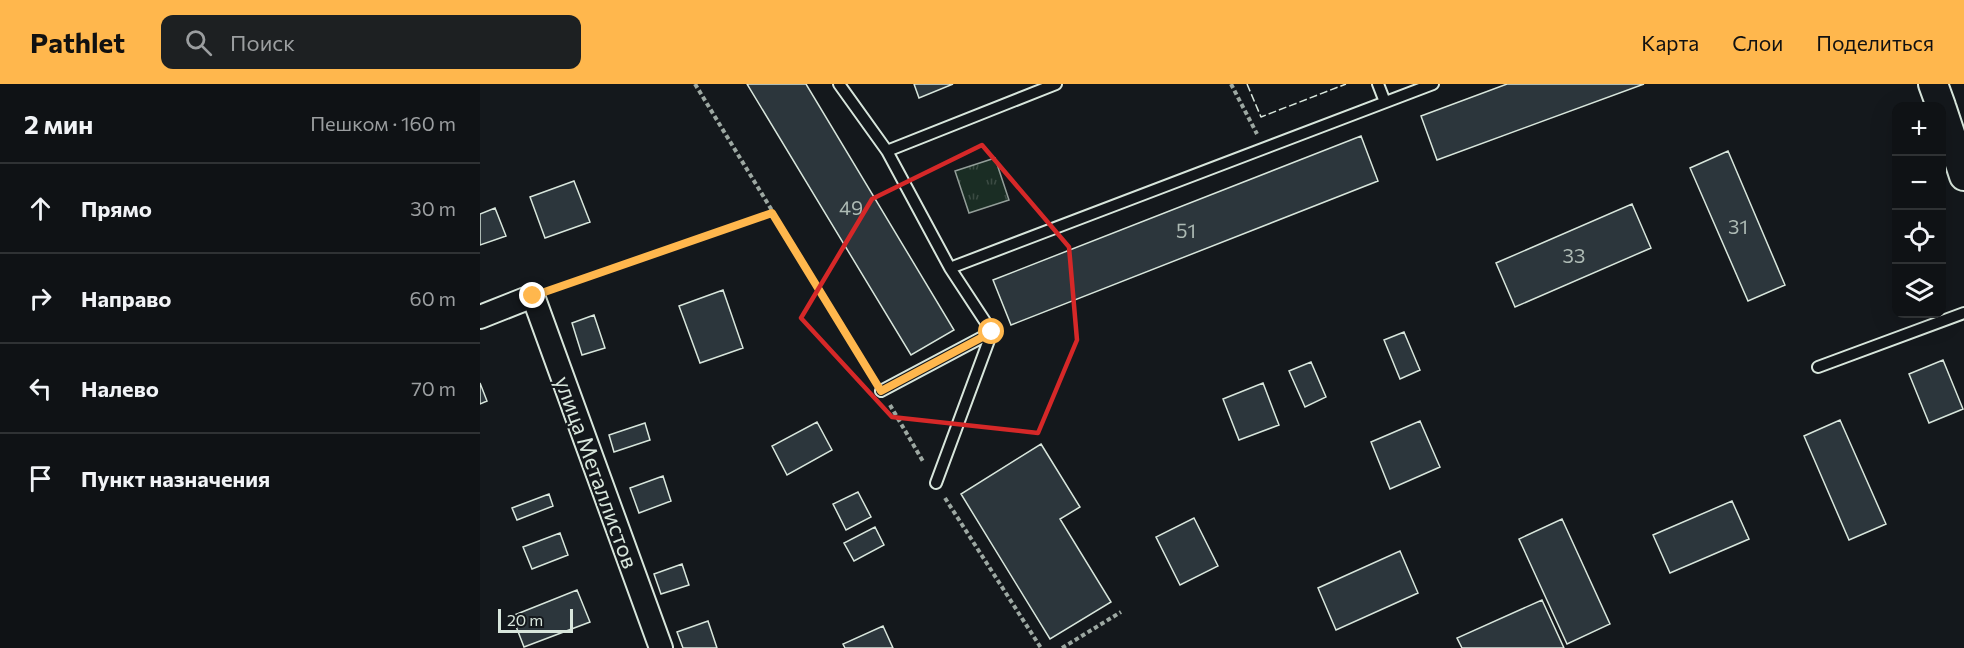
<!DOCTYPE html>
<html lang="ru">
<meta charset="utf-8">
<style>
body{margin:0;font-family:Commissioner,sans-serif;background:#1d2022;color:#f1f3f6}
.controls{position:absolute;right:18px;top:18px;display:grid;overflow:hidden;border-radius:12px;box-shadow:0 6px 24px #0002}
.controls button{width:54px;height:54px;display:grid;place-items:center;padding:0;border:0;border-bottom:2px solid #2f3234;background:#0f1215;color:#f1f3f6;font:30px sans-serif}
.scale{position:absolute;left:18px;bottom:15px;width:75px;box-sizing:border-box;padding-left:6px;border:3px solid #d8e6dc;border-top:0;font-size:16px;line-height:21px;white-space:nowrap;color:#d8e6dc;-webkit-text-stroke:4px #14181c;paint-order:stroke}
.stop{position:absolute;width:18px;height:18px;margin:-14px;border:4px solid #ffb74d;border-radius:50%;background:#fff}
.stop.end{background:#ffb74d;border-color:#fff;box-shadow:0 2px 6px #0008}
.list{margin:0;padding:0;list-style:none}
h2{display:flex;justify-content:space-between;align-items:center;height:78px;margin:0;padding:0 24px;font-size:26px}
h2 small{font-size:20px;font-weight:400;color:#9b9ea0}
.list li{display:grid;grid-template-columns:39px 1fr auto;gap:18px;align-items:center;box-sizing:border-box;height:90px;padding:0 24px;border-top:2px solid #2f3234}
.list b{display:block;font-size:22px;white-space:nowrap}
.list em{font-size:20px;font-style:normal;color:#9b9ea0}
.icon{flex:none;width:33px;height:33px;fill:none;stroke:currentColor;stroke-width:2;stroke-linecap:round;stroke-linejoin:round}
.map{position:relative;flex:none;width:1484px;height:564px;overflow:hidden}
header{display:flex;align-items:center;gap:36px;box-sizing:border-box;height:84px;padding:0 30px;background:#ffb74d;color:#111}
header strong{font-size:28px}
nav{display:flex;gap:33px;margin-inline-start:auto;font-size:21px}
.search{width:420px;height:54px;background:#1d2022;display:flex;align-items:center;gap:15px;box-sizing:border-box;padding:0 21px;border-radius:12px;color:#9b9ea0;font-size:22px}
main{display:flex}
aside{flex:1;background:#0f1215}
.map>svg:first-child{display:block}
</style>
<header>
<strong>Pathlet</strong>
<div class="search"><svg class="icon" aria-label="search" viewBox="0 0 24 24"><circle cx="10" cy="10" r="6"/><path d="M15 15l6 6"/></svg>Поиск</div>
<nav><a>Карта</a><a>Слои</a><a>Поделиться</a></nav>
</header>
<main>
<aside>
<h2>2 мин<small>Пешком · 160 m</small></h2>
<ul class="list">
<li><svg class="icon" aria-label="ahead" viewBox="0 0 24 24"><path d="M12 20V5M6 11l6-6 6 6"/></svg><div><b>Прямо</b></div><em>30 m</em></li>
<li><svg class="icon" aria-label="right" viewBox="0 0 24 24"><path d="M7 20v-9h11M14 6l5 5-5 5"/></svg><div><b>Направо</b></div><em>60 m</em></li>
<li><svg class="icon" aria-label="left" viewBox="0 0 24 24"><path d="M17 20v-9H6M10 6l-5 5 5 5"/></svg><div><b>Налево</b></div><em>70 m</em></li>
<li><svg class="icon" aria-label="arrive" viewBox="0 0 24 24"><path d="M6 21V4h12l-3 4 3 4H6"/></svg><div><b>Пункт назначения</b></div></li>
</ul>
</aside>
<div class="map">
<svg width="1484" height="564" viewBox="0 0 1484 564">
<defs>
<pattern id="park-tufts" width="24" height="20" patternUnits="userSpaceOnUse" patternTransform="scale(1.5)"><rect width="24" height="20" fill="#1a2d24"/><path d="M3 7l-1-3M5 7V3M7 7l1-3M15 17l-1-3M17 17v-4M19 17l1-3" fill="none" stroke="#3b4b43"/></pattern>
</defs>
<rect width="100%" height="100%" fill="#14181c"/>
<path fill="url(#park-tufts)" stroke="#939e99" stroke-width="1.5" d="M515,74L529,116L489,129L475,87Z"/>
<path fill="#2c363c" stroke="#d8e6dc" stroke-width="1.5" d="M267,0H326L474,246L431,271Z
M434,0H473L439,14Z
M1027,0H1164L957,76L941,32Z
M881,52L898,97L531,241L513,196Z
M1248,67L1305,201L1268,217L1210,84Z
M94,97L110,138L65,154L50,113Z
M1152,120L1171,164L1035,223L1016,179Z
M15,124L26,152L0,161V130Z
M243,206L263,264L220,279L199,222Z
M114,231L125,264L102,271L92,239Z
M924,248L940,286L920,295L904,256Z
M1463,276L1483,325L1449,339L1429,290Z
M831,278L846,313L825,323L809,287Z
M0,299L7,317L0,320Z
M783,299L799,341L759,356L743,315Z
M1360,336L1406,440L1369,456L1324,352Z
M940,337L960,383L910,405L891,358Z
M337,338L352,366L307,391L292,362Z
M165,339L170,356L134,368L129,351Z
M561,360L600,423L580,435L631,518L570,555L481,410Z
M183,392L191,417L159,429L150,404Z
M378,408L391,433L366,446L353,420Z
M69,410L73,422L37,436L32,424Z
M1252,417L1269,455L1190,489L1173,451Z
M714,434L738,482L700,501L676,453Z
M1082,435L1130,540L1087,560L1039,455Z
M395,443L404,461L374,477L364,459Z
M80,449L88,471L52,485L43,463Z
M920,467L938,509L856,546L838,504Z
M202,480L209,501L181,510L174,490Z
M97,506L110,538L44,563L32,532Z
M1062,516L1084,564H982L977,554Z
M228,537L237,564H203L197,548Z
M403,542L413,564H365L363,560Z"/>
<g fill="none" stroke-linecap="round" stroke-linejoin="round">
<g stroke="#d8e6dc" stroke-width="14">
<path id="service" d="M359,0L407,67L470,184L953,0
M898,0L905,18
M407,67L576,0
M1338,283L1484,229
M401,307L512,248L470,184
M456,399L512,248"/>
</g>
<g stroke="#d8e6dc" stroke-width="26">
<path id="minor" d="M0,233L53,212L181,564"/>
</g>
<g stroke="#d8e6dc" stroke-width="32">
<path id="tertiary" d="M1453,0L1461,22
M1462,25L1484,92"/>
</g>
<path stroke="#9da8a2" stroke-width="4" stroke-dasharray="4.5 3" stroke-linecap="butt" d="M215,0L394,294
M751,0L777,50
M73,205L292,129
M410,321L444,379
M465,414L561,564
M582,564L641,528"/>
<use href="#service" stroke="#14181c" stroke-width="10"/>
<use href="#minor" stroke="#14181c" stroke-width="22"/>
<use href="#tertiary" stroke="#14181c" stroke-width="28"/>
<path stroke="#d8e6dc" stroke-width="1.5" stroke-dasharray="8 3" stroke-linecap="butt" d="M767,0L781,33L866,0"/>
</g>
<g fill="none" stroke-linecap="round" stroke-linejoin="round">
<path stroke="#ffb74d" stroke-width="8" d="M53,212L292,129L401,307L512,248"/>
</g>
<path fill="none" stroke="#d62828" stroke-width="4.5" stroke-linejoin="round" d="M502,61L589,163L597,256L558,349L412,333L321,234L392,115Z"/>
<g text-anchor="middle" dominant-baseline="central" stroke-width="4.5" stroke-linejoin="round" paint-order="stroke">
<g font-size="20" fill="#adbab4">
<text x="371" y="123">49</text>
<text x="1258" y="142">31</text>
<text x="706" y="146">51</text>
<text x="1094" y="171">33</text>
</g>
<g font-size="22" fill="#d8e6dc" stroke="#14181c">
<text transform="translate(117 388) rotate(70)">улица Металлистов</text>
</g>
</g>
</svg>
<div class="controls">
<button>+</button>
<button>−</button>
<button><svg class="icon" aria-label="locate" viewBox="0 0 24 24"><circle cx="12" cy="12" r="6"/><path d="M12 2v4M12 18v4M2 12h4M18 12h4"/></svg></button>
<button><svg class="icon" aria-label="layers" viewBox="0 0 24 24"><path d="M12 4l9 5-9 5-9-5zM3 14l9 5 9-5"/></svg></button>
</div>
<div class="scale">20 m</div>
<div class="stop" style="left:512px;top:248px"></div>
<div class="stop end" style="left:53px;top:212px"></div>
</div>
</main>
